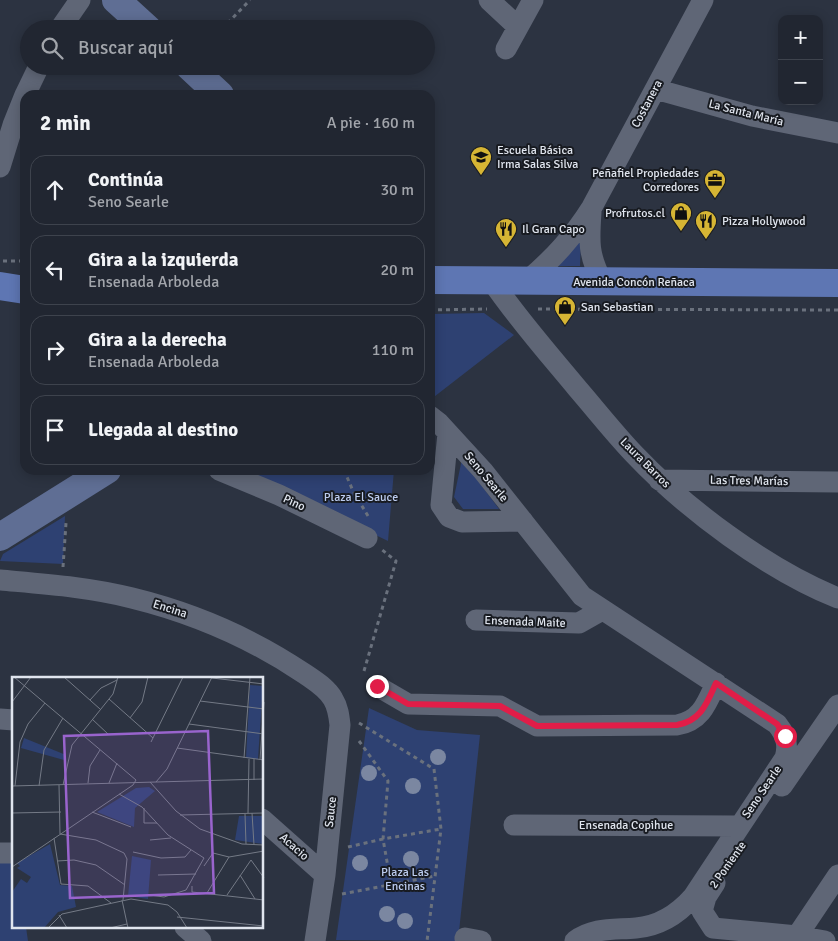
<!DOCTYPE html>
<html lang="es">
<meta charset="utf-8">
<style>
body{margin:0;font-family:Signika,sans-serif;background:#292e39;color:#f1f3f6}
.controls{position:absolute;right:15px;top:15px;display:grid;overflow:hidden;border-radius:10px;box-shadow:0 2px 12px #0003}
.controls button{width:45px;height:45px;display:grid;place-items:center;padding:0;border:0;border-bottom:1px solid #3e434d;background:#212631;color:#f1f3f6;font:25px sans-serif}
.stop{position:absolute;width:15px;height:15px;margin:-11px;border:4px solid #e11d48;border-radius:50%;background:#fff}
.stop.end{background:#e11d48;border-color:#fff;box-shadow:0 1px 5px #0008}
.list{margin:0;padding:0;list-style:none}
h2{display:flex;justify-content:space-between;align-items:center;height:65px;margin:0;padding:0 20px;font-size:21px}
h2 small{font-size:16px;font-weight:400;color:#a2a5ab}
.list li{display:grid;grid-template-columns:32px 1fr auto;gap:15px;align-items:center;box-sizing:border-box;height:70px;margin:0 10px 10px;padding:0 10px;border:1px solid #3e434d;border-radius:15px}
.list b{display:block;font-size:19px;white-space:nowrap}
.list p{margin:0;font-size:16px;white-space:nowrap;color:#a2a5ab}
.list em{font-size:16px;font-style:normal;color:#a2a5ab}
.icon{flex:none;width:28px;height:28px;fill:none;stroke:currentColor;stroke-width:2;stroke-linecap:round;stroke-linejoin:round}
.map{position:relative;flex:none;width:838px;height:941px;overflow:hidden}
.search{position:absolute;background:#212631;box-shadow:0 2px 12px #0003;left:20px;top:20px;width:415px;height:55px;display:flex;align-items:center;gap:12px;box-sizing:border-box;padding:0 18px;border-radius:28px;color:#a2a5ab;font-size:19px}
.panel{position:absolute;background:#212631;box-shadow:0 2px 12px #0003;left:20px;top:90px;width:415px;height:385px;border-radius:15px}
.map>svg:first-child{display:block}
</style>
<div class="map">
<svg width="838" height="941" viewBox="0 0 838 941">
<rect width="100%" height="100%" fill="#2c3341"/>
<path fill="#2e4172" d="M581,239L580,266H557Z
M484,313L514,335L430,400V314Z
M462,459L499,509H463L454,497Z
M233,470H394L388,541L284,491Z
M65,516L63,564L0,561L3,554Z
M369,708L417,730L480,735L458,941L336,940Z
M0,860L14,863V927H26L28,941H0Z"/>
<g fill="none" stroke-linecap="round" stroke-linejoin="round">
<path stroke="#6a717d" stroke-width="3" stroke-dasharray="4 4" stroke-linecap="butt" d="M222,29L250,0
M3,261H25
M538,309L838,310
M430,310L487,309
M344,470L353,491L368,516
M63,567L66,523
M364,671L396,561L381,549
M359,723L434,769L441,829L427,941
M359,741L388,781L383,839L441,829
M348,847L383,839L391,884
M342,894L435,876"/>
<path stroke="#5f6676" stroke-width="21" d="M489,0L518,27
M60,29L80,0
M506,49L533,0
M655,89L752,116L838,133
M25,95L39,66
M0,167L13,125L25,95
M591,212C589,241 588,255 602,281
M492,281C517,318 548,353 577,388C596,410 614,433 634,454C686,509 768,570 838,598
M527,281C554,258 573,237 592,207L703,0
M430,416L439,423L483,471L582,596L777,724C786,735 789,745 785,758L693,897C678,914 660,926 636,928C614,930 594,927 575,941
M448,433L441,505L449,517L462,522L523,521
M219,470L279,495L367,538
M659,480L838,482
M0,580C44,584 89,587 132,598C193,613 253,639 305,674C315,681 327,688 333,699C338,707 339,716 340,725L325,875L315,941
M476,620L579,623L602,610
M377,686L408,704L500,706L537,726L677,725C701,721 707,703 716,683
M0,719L14,720
M782,786L838,705
M262,819L325,875
M514,825L739,826
M0,853H14
M715,883L706,897L702,911L713,928L797,936L825,941
M185,927L201,941
M797,936L838,875
M465,938L481,941"/>
<path stroke="#5f6e94" stroke-width="28" d="M116,0L148,29
M189,66L220,95
M0,537L107,470"/>
<path stroke="#5e76b3" stroke-width="28" d="M430,280L838,283
M0,286L25,290"/>
</g>
<g fill="#7b87a1">
<circle cx="438" cy="757" r="8"/>
<circle cx="369" cy="773" r="8"/>
<circle cx="413" cy="786" r="8"/>
<circle cx="411" cy="859" r="8"/>
<circle cx="360" cy="863" r="8"/>
<circle cx="387" cy="914" r="8"/>
<circle cx="405" cy="921" r="8"/>
</g>
<g fill="none" stroke-linecap="round" stroke-linejoin="round">
<path stroke="#e11d48" stroke-width="6" d="M377,686L408,704L500,706L537,726L677,725C701,721 707,703 716,683L777,724L785,736"/>
</g>
<defs>
<g id="school-pin" transform="scale(1.125)"><path d="M0 17L-7.5 6A9.5 9.5 0 1 1 7.5 6Z" fill="#d6b534" stroke="#181b21"/><path d="M0-5L7-2L0 1L-7-2ZM-4 1L0 2.5L4 1V4Q0 6-4 4Z" fill="#111"/></g>
<g id="office-pin" transform="scale(1.125)"><path d="M0 17L-7.5 6A9.5 9.5 0 1 1 7.5 6Z" fill="#d6b534" stroke="#181b21"/><path d="M-6-3h4V-5.5h4V-3h4V5H-6ZM-1-4.5V-3h2v-1.5ZM-6 0V1H6V0Z" fill="#111"/></g>
<g id="shop-pin" transform="scale(1.125)"><path d="M0 17L-7.5 6A9.5 9.5 0 1 1 7.5 6Z" fill="#d6b534" stroke="#181b21"/><path d="M-5-2.5h2.3a2.7 3.5 0 0 1 5.4 0H5L5.5 6h-11ZM-1.5-2.5h3a1.5 2.3 0 0 0-3 0Z" fill="#111"/></g>
<g id="restaurant-pin" transform="scale(1.125)"><path d="M0 17L-7.5 6A9.5 9.5 0 1 1 7.5 6Z" fill="#d6b534" stroke="#181b21"/><path d="M-5-6h1v4h1v-4h1v4h1v-4h1v5L-1.5 .5V6h-2V.5L-5-1ZM5-6V6H3V1.5H1.5Q1.5-4 5-6Z" fill="#111"/></g>
</defs>
<g fill-rule="evenodd">
<use href="#school-pin" x="481" y="157"/>
<use href="#office-pin" x="715" y="180"/>
<use href="#shop-pin" x="681" y="213"/>
<use href="#restaurant-pin" x="706" y="221"/>
<use href="#restaurant-pin" x="506" y="229"/>
<use href="#shop-pin" x="565" y="307"/>
</g>
<g text-anchor="middle" dominant-baseline="central" stroke-width="4" stroke-linejoin="round" paint-order="stroke">
<g font-size="12" fill="#e0e5ee" stroke="#181b21">
<text transform="translate(647 104) rotate(-62)">Costanera</text>
<text transform="translate(746 113) rotate(14)">La Santa María</text>
<text x="634" y="282">Avenida Concón Reñaca</text>
<text transform="translate(645 463) rotate(45)">Laura Barros</text>
<text transform="translate(486 477) rotate(50)">Seno Searle</text>
<text transform="translate(749 481) rotate(1)">Las Tres Marías</text>
<text transform="translate(294 503) rotate(25)">Pino</text>
<text transform="translate(170 609) rotate(18)">Encina</text>
<text transform="translate(525 622) rotate(2)">Ensenada Maite</text>
<text transform="translate(762 792) rotate(-56)">Seno Searle</text>
<text transform="translate(331 812) rotate(-84)">Sauce</text>
<text x="626" y="825">Ensenada Copihue</text>
<text transform="translate(294 847) rotate(42)">Acacio</text>
<text transform="translate(728 865) rotate(-55)">2 Poniente</text>
</g>
<g font-size="12" fill="#e0e5ee" stroke="#181b21" text-anchor="start">
<text x="497" y="150">Escuela Básica<tspan x="497" dy="14">Irma Salas Silva</tspan></text>
<text x="699" y="173" text-anchor="end">Peñafiel Propiedades<tspan x="699" dy="14">Corredores</tspan></text>
<text x="665" y="213" text-anchor="end">Profrutos.cl</text>
<text x="722" y="221">Pizza Hollywood</text>
<text x="522" y="229">Il Gran Capo</text>
<text x="581" y="307">San Sebastian</text>
</g>
<g font-size="12" fill="#bcccef" stroke="#181b21">
<text x="361" y="497">Plaza El Sauce</text>
<text x="405" y="872">Plaza Las<tspan x="405" dy="14">Encinas</tspan></text>
</g>
</g>
<g transform="translate(12 677)">
<rect width="251" height="251" fill="#2c3341"/>
<path d="M238,8L251,9L246,82L234,81ZM12,61L54,78L52,83L9,71ZM137,110L143,114L123,131L122,150L85,135L124,111ZM227,139H251V167L223,163ZM38,167L48,208L60,209L64,230L46,235L32,251H0V215L9,202L15,206L19,200L5,191L8,189L5,186ZM120,179L139,183L136,222L116,219Z" fill="#2e4172"/>
<path fill="none" stroke="#747a86" stroke-width="1" d="M52,0L88,32M200,1L252,7M97,22L141,61M78,23L89,11L105,3M188,24L252,32M0,25L19,0M118,41L130,25L136,0M80,42L96,57M177,47L252,57M139,65L171,0M165,71L252,83M232,81L238,0M248,83L252,25M242,103V82M138,105L164,134L188,152L230,167L252,168M144,105L155,92L200,0M76,106L78,89L88,73M97,106L105,86M47,108L48,157M51,108L60,68L101,17L106,0M0,109L252,102M3,109L8,65L16,47L33,26M27,109L32,73L51,41M107,117L130,130L156,158L192,181L174,213L152,220L138,218M132,131V146H145M80,135L119,150M0,136L49,135M236,136L237,82M240,136L242,168M233,137L234,167M168,138L252,136M48,157L84,163L112,176L115,182L111,223M42,161L49,207L76,209L99,226M138,163L159,161M121,175L149,181L173,180L179,173M239,183L252,201M45,184L62,183L84,188L113,208M192,189L201,176L217,180L252,174M0,190L121,108L124,103L2,0M146,198L184,197M228,198L243,222M180,209V215L252,223M195,216L217,180M215,218L239,183M110,223L116,251M47,238L55,251M165,240L252,249M36,251L50,237L119,222L156,228L165,235L175,251M98,251L115,247"/>
<path fill="#9964cd" fill-opacity="0.15" stroke="#9964cd" stroke-width="2.5" d="M196,54L202,216L58,221L52,59Z"/>
<rect width="251" height="251" fill="none" stroke="#e0e5ee" stroke-width="2.5"/>
</g>
</svg>
<div class="controls">
<button>+</button>
<button>−</button>
</div>
<div class="stop" style="left:785px;top:736px"></div>
<div class="stop end" style="left:377px;top:686px"></div>
<div class="search"><svg class="icon" aria-label="search" viewBox="0 0 24 24"><circle cx="10" cy="10" r="6"/><path d="M15 15l6 6"/></svg>Buscar aquí</div>
<section class="panel">
<h2>2 min<small>A pie · 160 m</small></h2>
<ul class="list">
<li><svg class="icon" aria-label="ahead" viewBox="0 0 24 24"><path d="M12 20V5M6 11l6-6 6 6"/></svg><div><b>Continúa</b><p>Seno Searle</p></div><em>30 m</em></li>
<li><svg class="icon" aria-label="left" viewBox="0 0 24 24"><path d="M17 20v-9H6M10 6l-5 5 5 5"/></svg><div><b>Gira a la izquierda</b><p>Ensenada Arboleda</p></div><em>20 m</em></li>
<li><svg class="icon" aria-label="right" viewBox="0 0 24 24"><path d="M7 20v-9h11M14 6l5 5-5 5"/></svg><div><b>Gira a la derecha</b><p>Ensenada Arboleda</p></div><em>110 m</em></li>
<li><svg class="icon" aria-label="arrive" viewBox="0 0 24 24"><path d="M6 21V4h12l-3 4 3 4H6"/></svg><div><b>Llegada al destino</b></div></li>
</ul>
</section>
</div>
